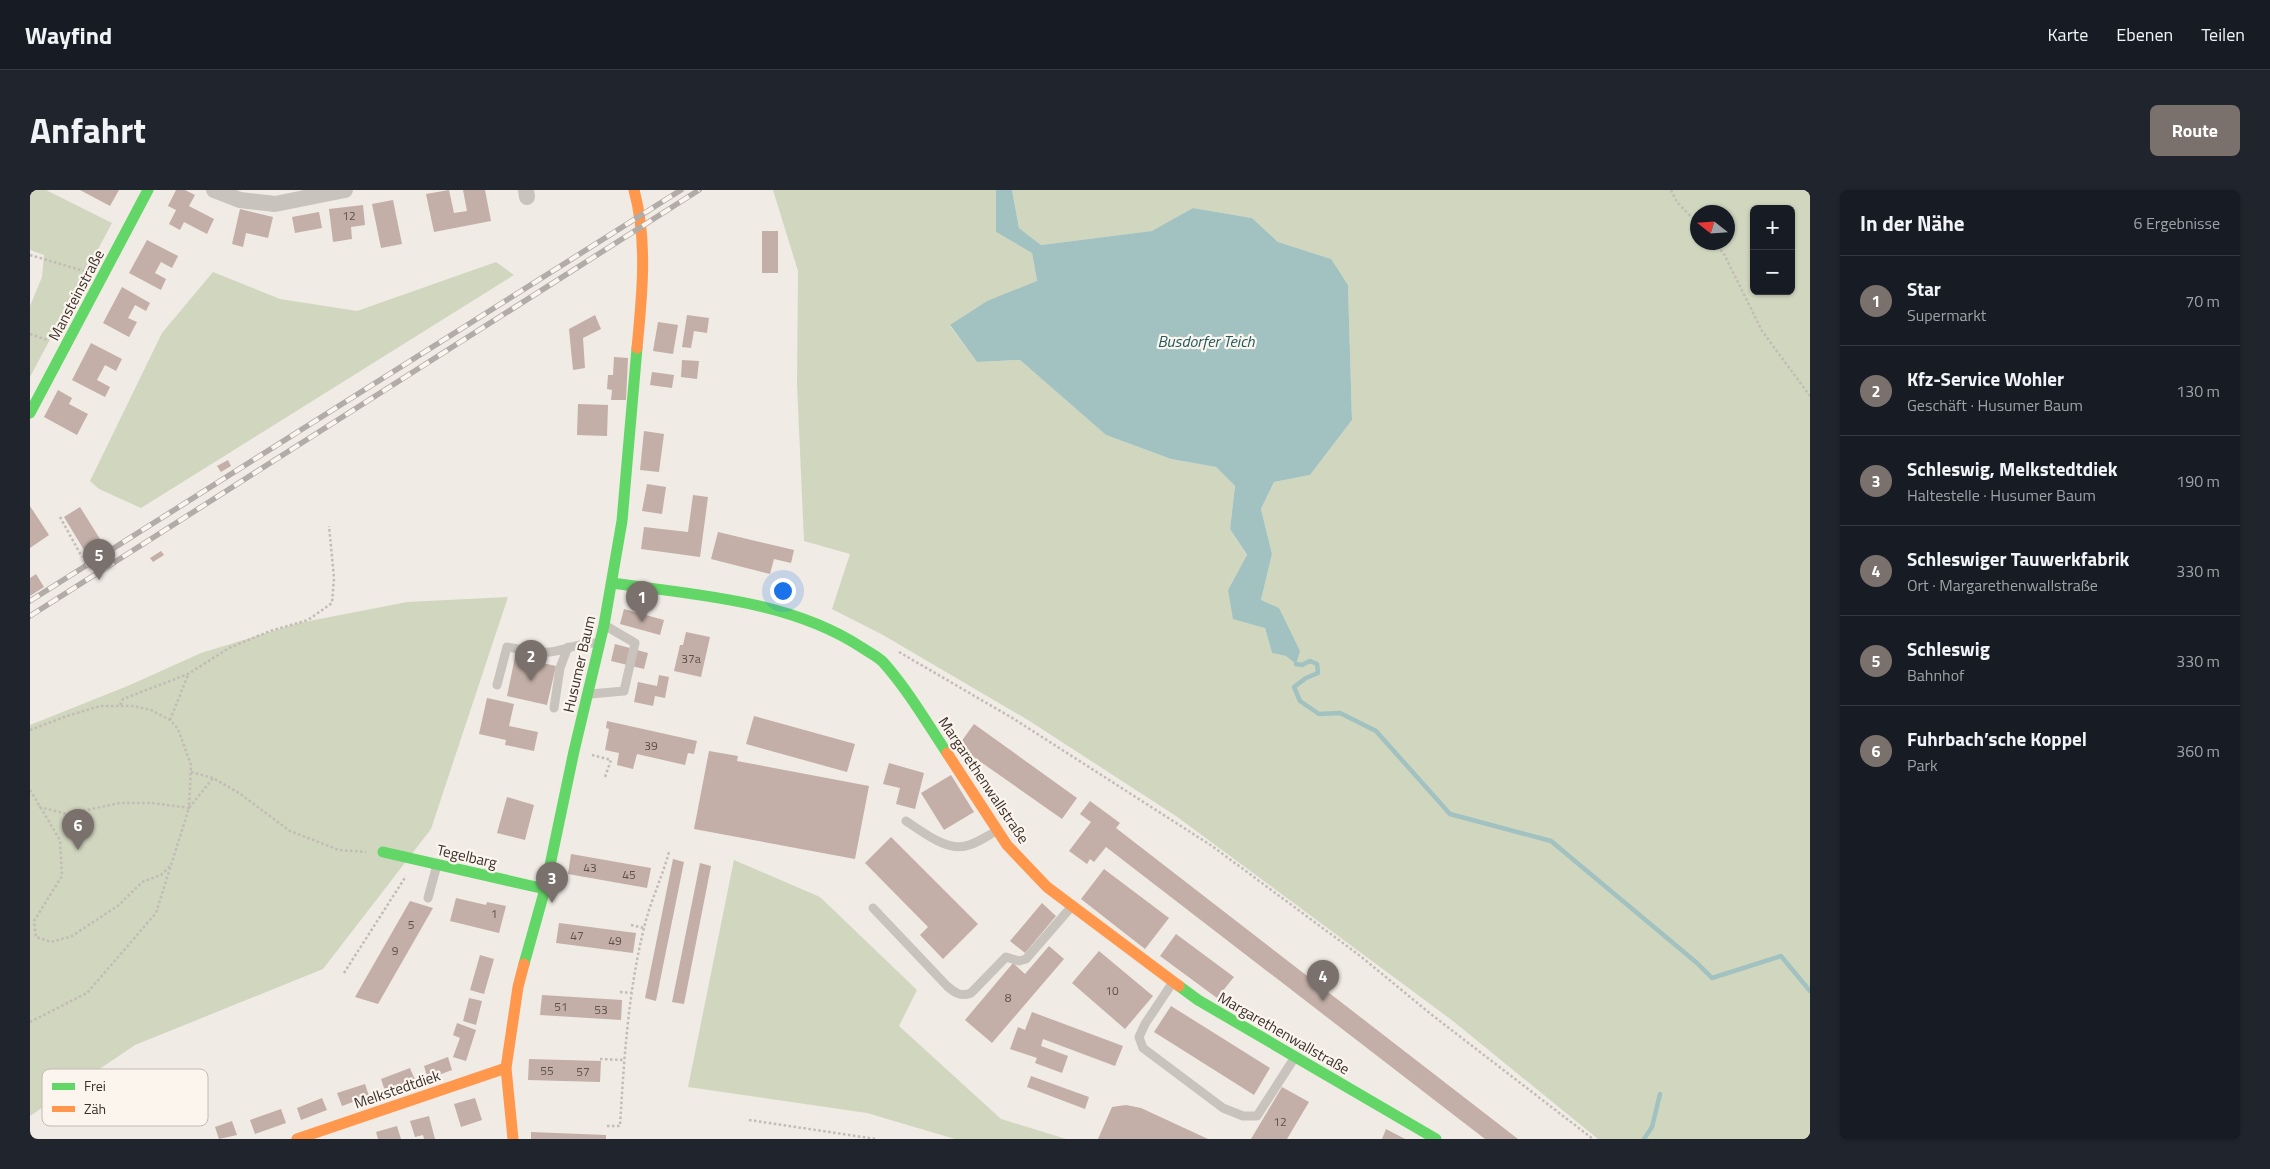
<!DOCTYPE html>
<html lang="de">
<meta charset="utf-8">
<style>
body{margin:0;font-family:"Titillium Web",sans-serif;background:#20242c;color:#f1f3f6}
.controls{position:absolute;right:15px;top:15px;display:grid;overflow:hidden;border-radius:8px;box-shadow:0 1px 4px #0004}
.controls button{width:45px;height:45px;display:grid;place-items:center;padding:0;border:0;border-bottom:1px solid #363941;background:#171b24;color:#f1f3f6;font:25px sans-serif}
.compass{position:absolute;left:1660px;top:15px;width:45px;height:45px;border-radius:50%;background:#171b24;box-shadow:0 1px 4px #0004;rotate:287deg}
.you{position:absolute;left:752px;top:400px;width:18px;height:18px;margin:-12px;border:4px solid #fff;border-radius:50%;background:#1a73e8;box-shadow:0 0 0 8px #1a73e833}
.badge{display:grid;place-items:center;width:32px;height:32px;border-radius:50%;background:#7a716c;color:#fff;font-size:16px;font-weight:700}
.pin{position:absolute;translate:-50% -41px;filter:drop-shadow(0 1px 2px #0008)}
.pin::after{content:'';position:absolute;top:26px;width:18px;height:15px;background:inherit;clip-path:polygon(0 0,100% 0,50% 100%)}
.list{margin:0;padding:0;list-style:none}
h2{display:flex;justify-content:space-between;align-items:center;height:65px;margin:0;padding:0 20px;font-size:21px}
h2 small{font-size:16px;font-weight:400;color:#9ea1a6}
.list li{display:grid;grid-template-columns:32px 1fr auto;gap:15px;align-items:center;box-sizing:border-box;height:90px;padding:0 20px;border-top:1px solid #363941}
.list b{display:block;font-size:19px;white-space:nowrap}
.list p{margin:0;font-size:16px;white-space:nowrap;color:#9ea1a6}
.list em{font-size:16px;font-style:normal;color:#9ea1a6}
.map{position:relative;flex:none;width:1780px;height:949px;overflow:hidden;border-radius:8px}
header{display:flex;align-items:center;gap:30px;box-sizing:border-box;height:70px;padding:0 25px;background:#171b24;border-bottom:1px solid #363941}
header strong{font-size:24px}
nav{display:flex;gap:28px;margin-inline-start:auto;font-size:18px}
.intro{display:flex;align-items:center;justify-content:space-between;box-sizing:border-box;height:120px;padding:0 30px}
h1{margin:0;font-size:35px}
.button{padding:12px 22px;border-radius:8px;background:#7a716c;color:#fff;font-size:18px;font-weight:700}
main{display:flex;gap:30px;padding:0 30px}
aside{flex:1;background:#171b24;border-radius:8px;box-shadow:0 1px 4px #0004}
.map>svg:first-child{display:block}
</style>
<header>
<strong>Wayfind</strong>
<nav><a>Karte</a><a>Ebenen</a><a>Teilen</a></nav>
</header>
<div class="intro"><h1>Anfahrt</h1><a class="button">Route</a></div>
<main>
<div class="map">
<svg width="1780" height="949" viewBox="0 0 1780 949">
<rect width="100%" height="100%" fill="#f0ebe5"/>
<path fill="#d1d6bf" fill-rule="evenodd" d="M0,0H16L82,33L0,187V116L12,87L14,65L0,60Z
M743,0H966V42L1002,63L1007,92L957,111L920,136L947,172L990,170L1076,245L1141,269L1186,277L1205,296L1200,339L1217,366L1198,400L1235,438L1242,463L1256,466L1231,410L1242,364L1231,319L1244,292L1280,285L1322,230L1318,95L1300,69L1248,52L1222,28L1163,18L1123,41L1011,55L989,38L982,0H1780V949H1568L1423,831L1146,626L998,530L853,445L802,419L820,364L774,351L767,194L768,81ZM1724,19H1761V101H1724ZM1668,22H1698V52H1668Z
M466,72L484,85L111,318L69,299L60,291L132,143L183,82L250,109L327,121Z
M478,407L401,639L293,779L105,855L0,926V535L100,495L171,463L269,433L377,412Z
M704,670L790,707L887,800L869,836L971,929L1036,949H925L837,923L658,897Z"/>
<path fill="#a1c2c1" d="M966,0H982L989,38L1011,55L1122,41L1163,18L1222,28L1248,52L1301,69L1318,95L1322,230L1280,285L1244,292L1231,319L1242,364L1231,410L1249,418L1270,461L1266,474L1256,466L1242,463L1235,438L1203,429L1198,400L1217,365L1200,339L1205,296L1186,277L1141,269L1076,245L990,170L947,172L920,135L957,111L1007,91L1002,63L966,42Z"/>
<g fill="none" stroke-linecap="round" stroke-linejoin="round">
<path stroke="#a1c2c1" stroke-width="4.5" d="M1266,474L1272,475L1280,471L1287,474L1288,483L1276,488L1264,497L1270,511L1289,524L1310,523L1346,541L1420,624L1521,651L1667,773L1682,788L1751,766L1780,801
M1614,949L1622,937L1630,904"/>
</g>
<path fill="#c3afa7" d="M50,0H89L80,16Z
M146,0H155L165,5L159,16L184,29L177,44L154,32L150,40L139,34L146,20L138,16Z
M419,0L424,23L437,21L433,0H455L461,31L404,42L396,4Z
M363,10L372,54L351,58L342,14Z
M333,15L335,35L321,37L322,49L303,52L299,19Z
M210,19L243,27L238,48L216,43L213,57L202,54Z
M289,22L292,38L265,43L262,27Z
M732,41H748V83H732Z
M117,50L148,66L142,78L131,72L125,83L136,89L131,100L99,83Z
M92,97L120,113L116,121L105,115L98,128L107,132L99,147L73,133Z
M565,125L571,139L553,148L555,178L543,180L539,139Z
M657,125L679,128L677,143L664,141L661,158L652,157Z
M628,132L648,135L643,164L623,161Z
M61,153L92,169L86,181L75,175L67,190L80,197L75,207L42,190Z
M584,167L598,168L596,210H581L582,200L577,199L578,185H583Z
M652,170L669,171L667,189L651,187Z
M622,182L644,185L642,198L620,195Z
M28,200L42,208L39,214L58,224L47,245L14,227Z
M548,214L578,215L577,246L547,245Z
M614,241L634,244L629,282L610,280Z
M198,270L201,276L191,282L187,276Z
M617,294L636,297L632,324L612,321Z
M663,305L678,307L670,367L611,359L614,337L658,342Z
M0,316L19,345L0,358Z
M50,317L70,349L54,360L34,327Z
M688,342L764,360L761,373L744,369L740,384L681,369Z
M131,361L134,365L123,372L120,368Z
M6,384L14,397L0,406V388Z
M594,419L634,430L630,445L590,434Z
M656,442L680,447L671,487L644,481L650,455H653Z
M585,454L618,463L614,479L581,471Z
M485,467L526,476L517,515L477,506Z
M629,485L639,487L635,508L625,506L623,516L604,512L608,492L627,496Z
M457,508L484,514L479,536L508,542L504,561L475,555L476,550L449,544Z
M724,526L825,554L817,582L716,554Z
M577,531L667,551L664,564L658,563L655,575L607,564L603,579L587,575L589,563L575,560L579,539L576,538Z
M944,534L1047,608L1032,629L928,556Z
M679,561L708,566L707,571L839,596L825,669L664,639Z
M859,573L894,583L885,619L866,614L870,598L853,594Z
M921,585L944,622L914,640L891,603Z
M477,607L504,615L495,650L467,643Z
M1060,611L1090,633L1086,638L1488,949H1455L1076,657L1064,672L1060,669L1057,674L1039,661L1061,632L1050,624Z
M861,647L948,734L913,769L890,745L898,737L835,673Z
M541,664L621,678L617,698L538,684Z
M643,669L654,672L626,811L615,808Z
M670,673L681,676L654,814L642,812Z
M1074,679L1139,728L1115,759L1051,709Z
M426,708L456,715L457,712L476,716L469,743L420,731Z
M380,711L403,718L348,814L325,807Z
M1012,713L1026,726L995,763L980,751Z
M529,733L606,743L603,763L526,753Z
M1146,744L1204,787L1187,808L1130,766Z
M1019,756L1034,769L962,853L935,830L983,773L995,784Z
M1069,761L1123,806L1095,839L1042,793Z
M450,765L464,769L454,804L440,800Z
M512,805L592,810L591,830L510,825Z
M439,808L452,811L446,835L433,831Z
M1141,816L1240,878L1224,905L1124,842Z
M1002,822L1093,856L1085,876L1013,849L1011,856L1038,866L1032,883L1005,873L1007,868L980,859L988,837L995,840Z
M427,833L446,840L436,871L423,867L430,848L423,845Z
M418,867L422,880L398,889L394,876Z
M499,869L571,871L570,892L498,890Z
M380,878L385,890L355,901L351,889Z
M1001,886L1059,907L1055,919L997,897Z
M335,894L339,906L312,916L307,903Z
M1252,897L1279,912L1257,949H1221Z
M292,908L297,920L271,930L267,918Z
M445,908L452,930L431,937L424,914Z
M1096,915L1111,918L1178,949H1068L1082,917Z
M251,919L256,933L225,944L220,930Z
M399,926L405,949H394L393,945L385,947L380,931Z
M202,931L207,945L189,949L185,937Z
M367,936L371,949H348L346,942Z
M1356,939L1375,949H1352Z
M501,942L576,945V949H501Z"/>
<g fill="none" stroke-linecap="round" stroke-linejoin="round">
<path stroke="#c2bbb6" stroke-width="2.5" stroke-dasharray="2.5 2.5" stroke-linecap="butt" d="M1641,0L1647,12L1668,34
M1684,52L1694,64L1732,141L1780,206
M0,65L54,81
M0,144L17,150
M30,327L52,367
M869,462L984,529L1182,656L1329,765L1402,825L1563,949
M90,515L93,509L158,484L199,458L240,441L278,430L302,413L304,388L299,336
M140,530L158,485
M0,540L37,526L70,516H104L121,520L140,530L148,539L161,575L159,618L122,613H90L37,624L9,617
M562,565L581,570L575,587
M161,582L183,588L209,603L260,641L309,660L336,662
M0,600L30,650L32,686L4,731L6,747L21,752L42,746L89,715L112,692L131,685L142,674
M601,735L614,738
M314,783L376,686
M590,802L602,803
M0,832L57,803L126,723L159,618L183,588
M570,869L594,870
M719,930L846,949
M577,936H590C594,870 598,803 614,738C620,712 632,688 639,662"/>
<path stroke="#c9c3be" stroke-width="9" d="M467,495L477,457C491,459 505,464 520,462C538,460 548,452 570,453
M560,504L594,501L605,453L576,436
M524,518L530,478L538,457
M876,631C893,642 918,663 939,655C949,652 958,645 967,641
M398,708L407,675
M843,718L917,796C925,803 931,807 941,803L976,767L989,771L996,769L1042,716
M1143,792L1115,834L1109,847L1113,858L1193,918L1213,926H1227L1265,867"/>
<path stroke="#c9c3be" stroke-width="16" d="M184,0L210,10L245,14L315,0
M496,0L497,7"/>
<path stroke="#63d668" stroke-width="11" d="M0,223L118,0
M582,393C665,405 759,410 831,457C838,462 847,466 853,472C878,500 897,533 917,563
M353,662L515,699
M494,774L515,699L544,561L574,435L592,331L607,158
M1149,796L1168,810L1406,949"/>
<path stroke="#ff974d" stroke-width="11" d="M604,0C618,51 612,106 607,158
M917,563L977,655L1017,697L1149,796
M267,949L476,878
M483,949L476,878L488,797L494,774"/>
<g stroke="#b1aca8" stroke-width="5.5">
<path id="rail" d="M0,411L651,0
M0,426L669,0"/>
</g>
<use href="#rail" stroke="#fbf5ee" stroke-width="4" stroke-dasharray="11" stroke-linecap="butt"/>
</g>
<g text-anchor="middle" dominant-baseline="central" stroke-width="4.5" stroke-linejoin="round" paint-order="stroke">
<g font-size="12" fill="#5d504a">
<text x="319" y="25">12</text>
<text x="661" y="468">37a</text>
<text x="621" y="555">39</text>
<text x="560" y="677">43</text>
<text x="599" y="684">45</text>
<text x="464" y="723">1</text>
<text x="381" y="734">5</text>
<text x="547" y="745">47</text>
<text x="585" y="750">49</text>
<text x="365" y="760">9</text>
<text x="1082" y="800">10</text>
<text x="978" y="807">8</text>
<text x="531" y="816">51</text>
<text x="571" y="819">53</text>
<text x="517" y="880">55</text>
<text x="553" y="881">57</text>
<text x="1250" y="931">12</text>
</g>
<g font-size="15" fill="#3b302b" stroke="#fbf5ee">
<text transform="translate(46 105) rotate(-62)">Mansteinstraße</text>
<text transform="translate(549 474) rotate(-77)">Husumer Baum</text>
<text transform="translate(954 590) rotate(56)">Margarethenwallstraße</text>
<text transform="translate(437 666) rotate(13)">Tegelbarg</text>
<text transform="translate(1254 843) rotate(30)">Margarethenwallstraße</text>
<text transform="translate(367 899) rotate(-19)">Melkstedtdiek</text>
</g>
<g font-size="16" font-style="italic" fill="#1f5a5e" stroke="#fbf5ee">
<text x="1176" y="151">Busdorfer Teich</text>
</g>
</g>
<rect x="12" y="879" width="166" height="57" rx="8" fill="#fbf5ee" stroke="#c1bab4" stroke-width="1"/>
<rect x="22" y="893" width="23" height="7" fill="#63d668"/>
<rect x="22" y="916" width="23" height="6" fill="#ff974d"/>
<g font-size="14" fill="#3b302b">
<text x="54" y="901">Frei</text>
<text x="54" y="924">Zäh</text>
</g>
</svg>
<div class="controls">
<button>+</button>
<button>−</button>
</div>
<svg class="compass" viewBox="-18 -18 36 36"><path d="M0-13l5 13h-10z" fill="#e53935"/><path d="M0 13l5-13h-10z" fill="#9ea1a6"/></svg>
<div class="you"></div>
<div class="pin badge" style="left:612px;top:432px">1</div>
<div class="pin badge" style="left:501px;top:491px">2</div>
<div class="pin badge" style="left:522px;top:713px">3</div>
<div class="pin badge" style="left:1293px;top:811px">4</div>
<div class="pin badge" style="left:69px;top:390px">5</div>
<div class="pin badge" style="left:48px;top:660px">6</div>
</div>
<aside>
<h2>In der Nähe<small>6 Ergebnisse</small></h2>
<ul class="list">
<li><span class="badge">1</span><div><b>Star</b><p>Supermarkt</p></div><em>70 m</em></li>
<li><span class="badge">2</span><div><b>Kfz-Service Wohler</b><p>Geschäft · Husumer Baum</p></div><em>130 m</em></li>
<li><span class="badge">3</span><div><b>Schleswig, Melkstedtdiek</b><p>Haltestelle · Husumer Baum</p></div><em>190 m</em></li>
<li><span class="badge">4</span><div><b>Schleswiger Tauwerkfabrik</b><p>Ort · Margarethenwallstraße</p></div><em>330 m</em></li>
<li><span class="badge">5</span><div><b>Schleswig</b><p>Bahnhof</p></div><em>330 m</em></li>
<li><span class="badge">6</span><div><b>Fuhrbach’sche Koppel</b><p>Park</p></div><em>360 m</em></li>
</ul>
</aside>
</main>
